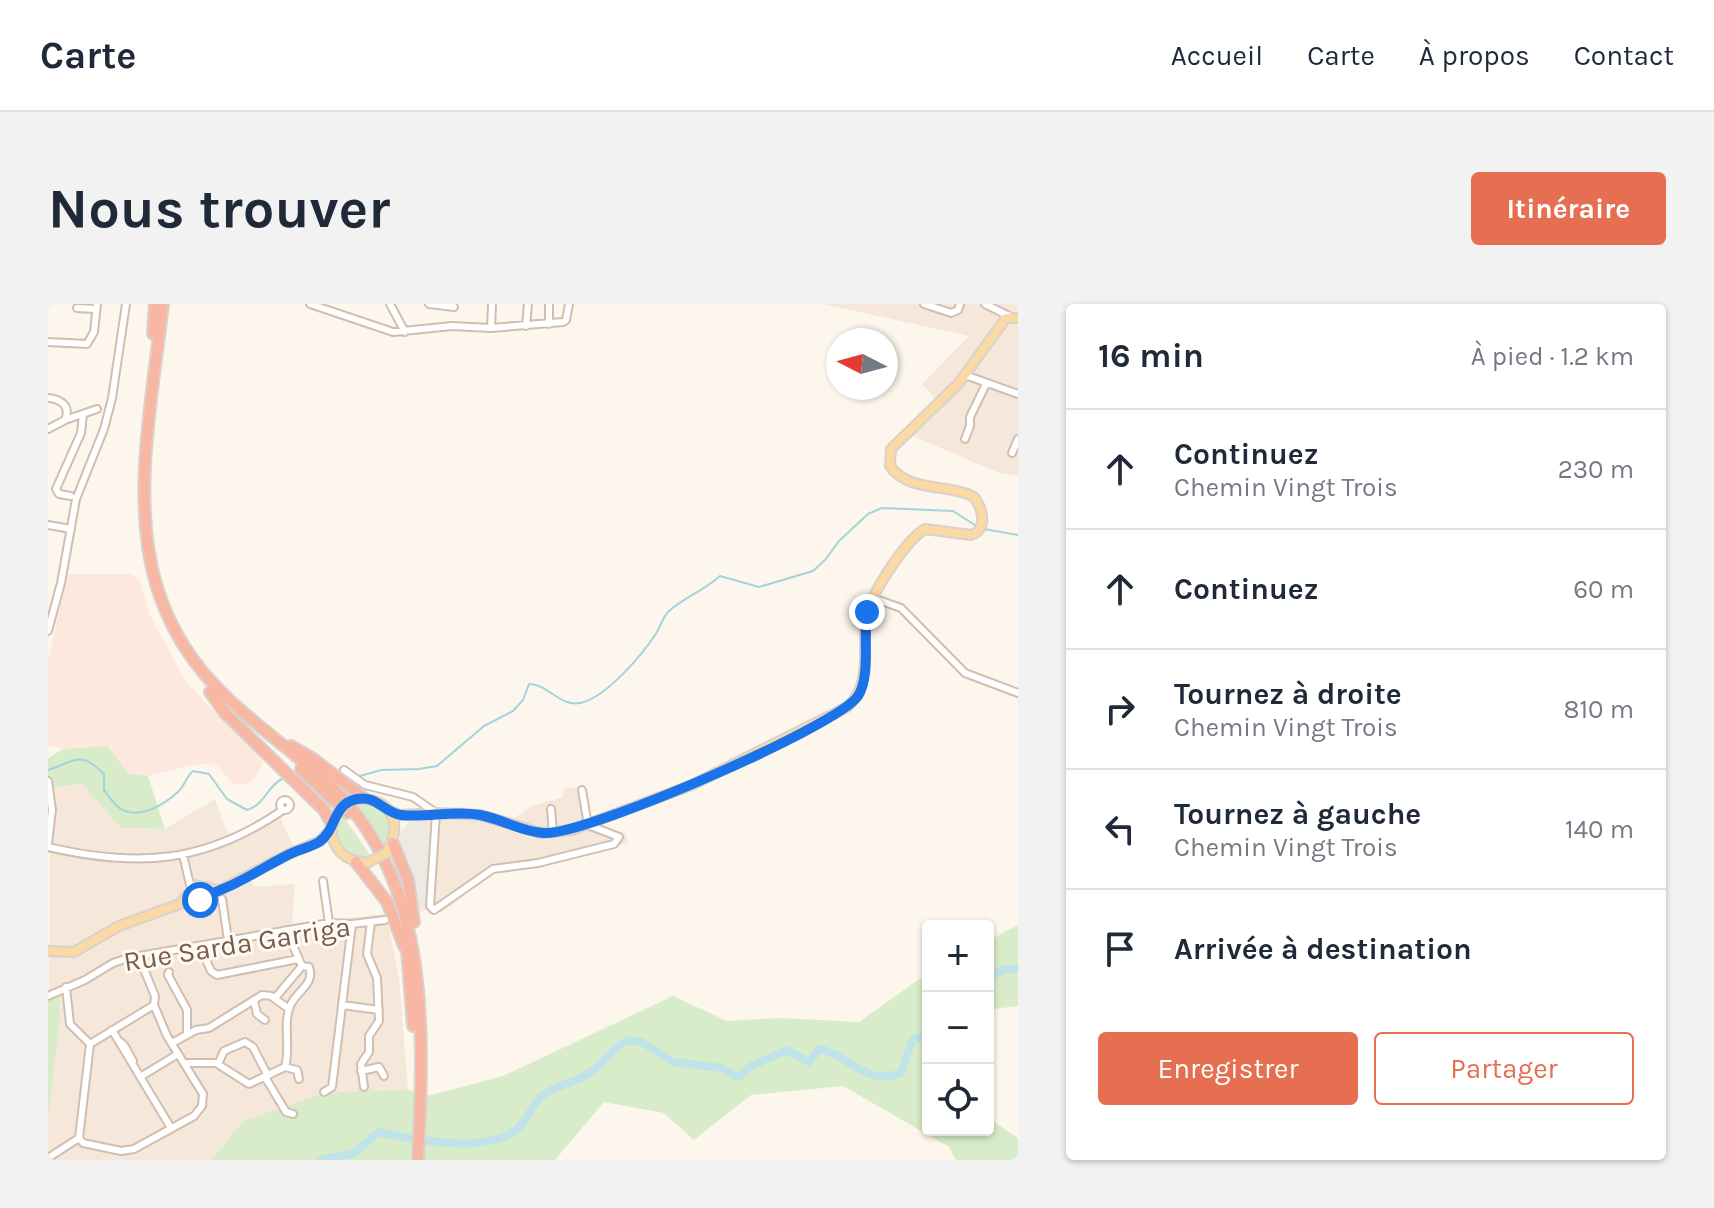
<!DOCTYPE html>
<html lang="fr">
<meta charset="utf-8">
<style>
body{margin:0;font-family:Karla,sans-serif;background:#f2f2f3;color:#1f2937}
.controls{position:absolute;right:24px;bottom:24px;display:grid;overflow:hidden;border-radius:8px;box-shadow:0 2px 6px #0004}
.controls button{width:72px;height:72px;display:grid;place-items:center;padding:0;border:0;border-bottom:2px solid #e0e1e3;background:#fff;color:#1f2937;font:40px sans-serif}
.compass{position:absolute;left:778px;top:24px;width:72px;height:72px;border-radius:50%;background:#fff;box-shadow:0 2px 6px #0004;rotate:276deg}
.stop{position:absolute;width:24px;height:24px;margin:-18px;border:6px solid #1a73e8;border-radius:50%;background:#fff}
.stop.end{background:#1a73e8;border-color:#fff;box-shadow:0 2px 8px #0008}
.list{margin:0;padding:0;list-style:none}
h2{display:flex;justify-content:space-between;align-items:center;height:104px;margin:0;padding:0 32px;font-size:34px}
h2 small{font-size:26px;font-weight:400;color:#747a83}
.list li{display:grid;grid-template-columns:52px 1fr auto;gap:24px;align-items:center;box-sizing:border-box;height:120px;padding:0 32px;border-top:2px solid #e0e1e3}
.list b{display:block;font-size:30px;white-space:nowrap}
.list p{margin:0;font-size:26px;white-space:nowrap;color:#747a83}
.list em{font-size:26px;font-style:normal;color:#747a83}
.actions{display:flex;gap:16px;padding:24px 32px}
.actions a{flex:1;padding:18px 0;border:2px solid #e76f51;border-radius:8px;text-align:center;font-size:28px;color:#e76f51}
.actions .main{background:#e76f51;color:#fff}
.icon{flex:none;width:44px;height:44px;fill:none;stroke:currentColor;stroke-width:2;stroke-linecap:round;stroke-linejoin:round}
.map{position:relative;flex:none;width:970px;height:856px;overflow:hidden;border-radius:8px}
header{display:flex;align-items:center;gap:48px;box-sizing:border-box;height:112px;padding:0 40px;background:#fff;border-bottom:2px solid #e0e1e3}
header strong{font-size:38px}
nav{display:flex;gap:44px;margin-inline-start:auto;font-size:28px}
.intro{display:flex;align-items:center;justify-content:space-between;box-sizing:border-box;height:192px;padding:0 48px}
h1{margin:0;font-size:56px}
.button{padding:20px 36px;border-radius:8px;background:#e76f51;color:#fff;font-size:28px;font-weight:700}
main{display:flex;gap:48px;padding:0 48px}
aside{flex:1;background:#fff;border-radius:8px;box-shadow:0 2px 6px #0004}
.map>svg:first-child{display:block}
</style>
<header>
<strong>Carte</strong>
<nav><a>Accueil</a><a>Carte</a><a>À propos</a><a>Contact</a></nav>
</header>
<div class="intro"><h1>Nous trouver</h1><a class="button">Itinéraire</a></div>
<main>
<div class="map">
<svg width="970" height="856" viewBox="0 0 970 856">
<rect width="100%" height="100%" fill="#fdf6ec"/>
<path fill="#f5e8da" d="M775,0H970V172L951,169L855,128L888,96L874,80L921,32Z
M34,480L73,524L117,525L167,495L183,538L232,513L246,544L198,567L206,583L247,580L244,620L338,610L351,673L360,786L195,817L163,856H0L2,484Z
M537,483L543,520L557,526L577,528L580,539L490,563L454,566L426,580L403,602L393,608L380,610L386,515L392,505L412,503L466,514L484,502L515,493L516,484Z"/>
<path fill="#fde8e0" d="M19,270H82L92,276L101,310L139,379L170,412L203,440L215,459L207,474L201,479L191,481L184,479L170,462L162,460L145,461L100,472L81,470L58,442L15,445L0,441V356Z"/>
<path fill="#efe9e4" d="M386,515L380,606L372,608L363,566L351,535L354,525L361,518Z"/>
<path fill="#d8ecc9" d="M59,442L81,470L100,472L117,525L73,524L34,480L2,484L4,517L0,526V454L15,445Z
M314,497C347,503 348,519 337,546L305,500Z
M293,509L324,554C293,560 280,535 293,509Z
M970,621V702L945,705L940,711V637Z
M880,669V826H940V814L970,834V856H908L901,843L795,782L703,791L646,836L616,809L556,798L507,856H163L195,817L279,788L360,786L379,792L455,772L625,692L679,717L731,714L811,718Z
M12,688V713L0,814V696Z"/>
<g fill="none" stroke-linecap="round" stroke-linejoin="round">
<path stroke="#a5d3da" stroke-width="2" d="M936,225L970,231
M0,466C28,457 32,446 56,470V486C61,492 66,501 73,505C92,516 117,500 131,487C137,481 138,473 145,467L161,470L179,495L199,506C217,501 219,482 234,475
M312,472L333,466L371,465L389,462L436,422L465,407L475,396L481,380C500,380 512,403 532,399C558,394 595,350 609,328C613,321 614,314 621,307C637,293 657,286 672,272L711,283L765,267L777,256L791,237L820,210L834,204L905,207L930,223"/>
<path stroke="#bfe3e8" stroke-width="8" d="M940,673L957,665H970
M273,856L306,849L331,828C368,836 436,850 468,826C480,817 483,802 494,792C508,781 528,779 543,768C557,759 565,743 580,736L594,738L625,758L674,764L687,772H692L703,762L739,746L761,758L771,745C802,750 816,783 853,769L863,739L866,735L880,733"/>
<g stroke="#d1beb0" stroke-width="10">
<path id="minor" d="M262,0L345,28L404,22L443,24L515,18L518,16L521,0
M342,0L357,28
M381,0L406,3
M501,0V20
M876,0L903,9L910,6L912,0
M937,0L961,12
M29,4L48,5
M478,22L480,0
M443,24L444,0
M0,38L39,40L46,28L49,0
M917,71L970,90
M0,94C13,95 23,102 17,116
M0,125L17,116L49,105
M917,135L922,122V113L938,80
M964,149L970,135
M23,192L11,190L8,185L33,129L35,110
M0,221L23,225
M825,294L853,304L917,369L970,389
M0,327L13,279L28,195L56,125L64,94L78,0
M296,466L317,481L365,493L388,509L382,602L386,606L445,565L490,559L566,540L571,533L540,521L534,486
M0,477L4,506L0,539
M232 501a5 5 0 1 1 10 0a5 5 0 1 1-10 0Z
M503,505L505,529
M0,543C91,564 157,559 235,506
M135,551L143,585
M275,577L281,619
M174,595L180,636
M152,642L163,667L169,671L250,655
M121,668L120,671L139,706V730
M18,683L22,720L42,740
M0,692L37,676L65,659L80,654L281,619L304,620L337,616
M227,694L254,662
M206,697L209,710L217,716
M294,701L331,706
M64,726L123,824
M70,736L76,741L85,757
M124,739L148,726L161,724L214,691L223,692L241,705
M137,759H168L201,780L237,763C243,744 234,718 243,700C250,686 267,680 261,663L254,662L238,626
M170,760L176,747L197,738L205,743L220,772
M237,763L249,766L251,775
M313,767L331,763L336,772
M92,773L130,750
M217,773L238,808L245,810
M316,783L313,760L321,748V732L331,717L329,674L319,650L323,618
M276,788L284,783L304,620
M31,834L35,839L73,847L86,845L146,812L154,802L155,790L119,732L106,701L107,692L91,653
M31,834L42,740L106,701
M0,854L31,834"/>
</g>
<g stroke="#dad1cd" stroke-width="12">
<path id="major" d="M312,495C346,494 355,524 338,549
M340,506L352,511L388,509L432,511L493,529L524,526L644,481L799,403C825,380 814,345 818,314C821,292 858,236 877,225L923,231C940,226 935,205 926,193C900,179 861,189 842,162L843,145L911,79L958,14H970
M283,525C285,547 298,557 319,559
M133,598L148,581L170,586
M0,647L26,648L71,622L137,598L153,596L241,550L272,537L283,525"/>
</g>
<g stroke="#dad1cd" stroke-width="14">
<path id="highway" d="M115,0C105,89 82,197 109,283C138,377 203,412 272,472C384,569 376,721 370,856
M105,30L107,0
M162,388L177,409L276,506L284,520
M243,442L264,454L316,494
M253,465L299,509
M345,539L360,576L366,618
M308,558L339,598L356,642
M358,634L365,722"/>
</g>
<use href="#minor" stroke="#fff" stroke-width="6"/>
<use href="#major" stroke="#fbd9a5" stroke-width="8"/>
<use href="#highway" stroke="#f7b7a3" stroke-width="10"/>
<g stroke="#dad1cd" stroke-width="12" stroke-linecap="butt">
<path id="major-bridge" d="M287,512L299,499L307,495
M319,559L338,549"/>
</g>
<use href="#major-bridge" stroke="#fbd9a5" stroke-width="8"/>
</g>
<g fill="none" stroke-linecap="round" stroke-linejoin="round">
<path stroke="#1a73e8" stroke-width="10" d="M152,596C162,590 173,586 184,581C203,572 220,561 238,552C248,546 261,544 271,538C289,526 284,500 309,495C329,491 336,509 353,511C379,514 406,506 432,511C454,515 474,528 496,529C536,532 789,423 810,392C823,372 815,331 819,308"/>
</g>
<g text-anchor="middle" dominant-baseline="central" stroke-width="6" stroke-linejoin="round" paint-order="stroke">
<g font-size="28" fill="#7a5c4d" stroke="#fffaf3">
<text transform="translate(189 640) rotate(-9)">Rue Sarda Garriga</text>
</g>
</g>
</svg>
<div class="controls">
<button>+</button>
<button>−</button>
<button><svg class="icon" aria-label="locate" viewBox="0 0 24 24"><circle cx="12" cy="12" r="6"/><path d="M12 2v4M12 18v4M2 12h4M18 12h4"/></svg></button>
</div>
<svg class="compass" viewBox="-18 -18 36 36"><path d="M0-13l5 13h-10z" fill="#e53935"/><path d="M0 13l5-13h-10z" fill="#747a83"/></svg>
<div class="stop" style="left:152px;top:596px"></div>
<div class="stop end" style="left:819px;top:308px"></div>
</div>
<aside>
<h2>16 min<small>À pied · 1.2 km</small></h2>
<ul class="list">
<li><svg class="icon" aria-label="ahead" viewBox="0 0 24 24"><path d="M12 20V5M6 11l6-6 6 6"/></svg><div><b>Continuez</b><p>Chemin Vingt Trois</p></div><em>230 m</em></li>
<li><svg class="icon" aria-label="ahead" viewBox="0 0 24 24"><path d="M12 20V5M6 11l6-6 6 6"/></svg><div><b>Continuez</b></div><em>60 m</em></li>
<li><svg class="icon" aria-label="right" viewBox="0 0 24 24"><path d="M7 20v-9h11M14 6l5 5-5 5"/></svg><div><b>Tournez à droite</b><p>Chemin Vingt Trois</p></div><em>810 m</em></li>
<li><svg class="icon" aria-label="left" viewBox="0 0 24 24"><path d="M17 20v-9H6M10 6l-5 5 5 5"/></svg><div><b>Tournez à gauche</b><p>Chemin Vingt Trois</p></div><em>140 m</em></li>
<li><svg class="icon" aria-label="arrive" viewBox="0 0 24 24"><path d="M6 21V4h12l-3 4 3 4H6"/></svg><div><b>Arrivée à destination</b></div></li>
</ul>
<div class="actions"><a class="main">Enregistrer</a><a>Partager</a></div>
</aside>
</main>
